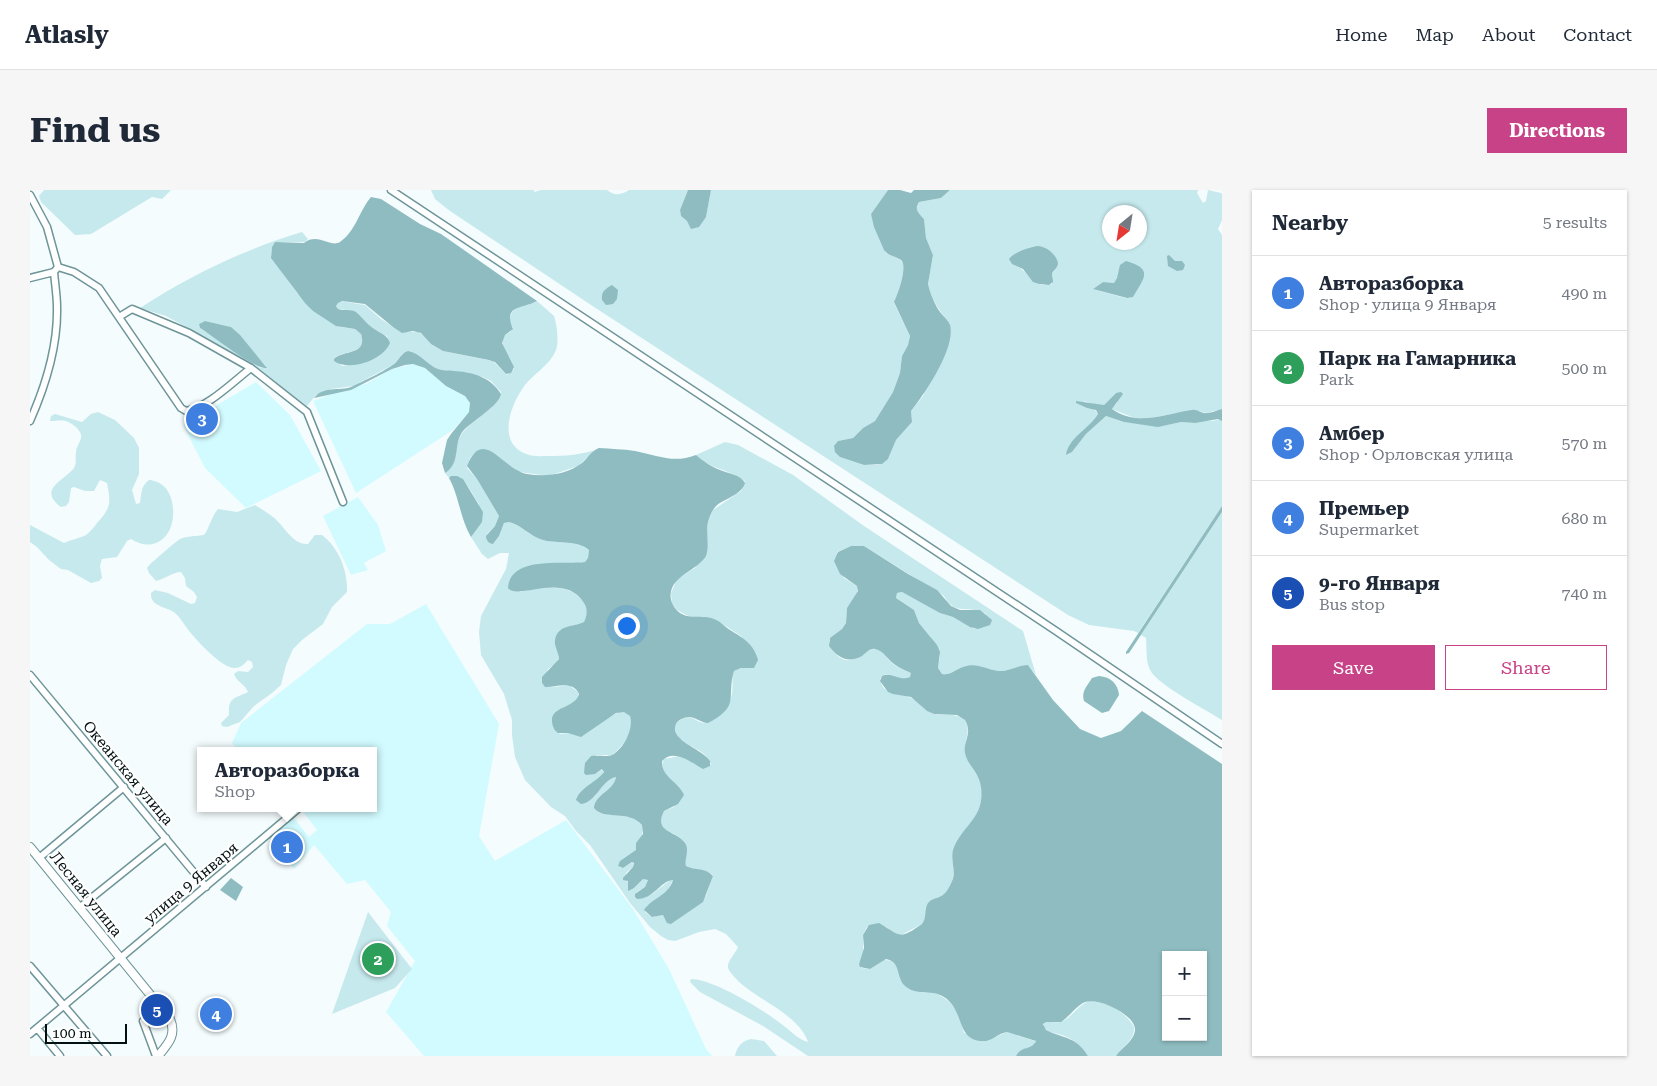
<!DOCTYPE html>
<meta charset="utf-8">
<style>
body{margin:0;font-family:"Roboto Serif",serif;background:#f6f6f7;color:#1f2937}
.controls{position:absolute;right:15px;bottom:15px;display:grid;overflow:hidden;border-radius:0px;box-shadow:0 1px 4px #0004}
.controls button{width:45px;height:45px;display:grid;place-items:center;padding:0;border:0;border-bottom:1px solid #e0e1e3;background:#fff;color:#1f2937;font:25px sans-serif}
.compass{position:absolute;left:1072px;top:15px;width:45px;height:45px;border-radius:50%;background:#fff;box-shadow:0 1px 4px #0004;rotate:210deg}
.scale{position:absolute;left:15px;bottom:12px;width:82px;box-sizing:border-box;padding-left:5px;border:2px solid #031012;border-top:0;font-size:14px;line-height:18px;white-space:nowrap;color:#031012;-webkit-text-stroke:4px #fff;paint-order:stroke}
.you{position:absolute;left:596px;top:435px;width:18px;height:18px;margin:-12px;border:4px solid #fff;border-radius:50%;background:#1a73e8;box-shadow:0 0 0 8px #1a73e833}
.badge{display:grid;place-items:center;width:32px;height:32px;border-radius:50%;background:#c74286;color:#fff;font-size:16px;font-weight:700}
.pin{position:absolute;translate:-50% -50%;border:2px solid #fff;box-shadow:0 1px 5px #0006}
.popup{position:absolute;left:167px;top:557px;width:180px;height:65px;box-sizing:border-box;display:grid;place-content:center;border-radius:0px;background:#fff;filter:drop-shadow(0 1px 4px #0005);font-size:16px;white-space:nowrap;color:#747a83}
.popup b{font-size:19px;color:#1f2937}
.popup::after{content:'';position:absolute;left:50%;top:100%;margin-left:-10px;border:10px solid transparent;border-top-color:#fff}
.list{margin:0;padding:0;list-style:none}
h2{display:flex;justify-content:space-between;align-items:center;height:65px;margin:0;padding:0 20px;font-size:21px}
h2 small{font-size:16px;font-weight:400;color:#747a83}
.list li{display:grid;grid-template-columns:32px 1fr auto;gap:15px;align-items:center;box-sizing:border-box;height:75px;padding:0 20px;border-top:1px solid #e0e1e3}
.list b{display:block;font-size:19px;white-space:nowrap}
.list p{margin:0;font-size:16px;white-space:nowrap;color:#747a83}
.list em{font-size:16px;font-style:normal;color:#747a83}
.actions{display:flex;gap:10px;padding:15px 20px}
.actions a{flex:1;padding:11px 0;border:1px solid #c74286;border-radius:0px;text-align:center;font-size:18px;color:#c74286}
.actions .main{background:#c74286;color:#fff}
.map{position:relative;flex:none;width:1192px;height:866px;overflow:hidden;border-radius:0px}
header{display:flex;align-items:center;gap:30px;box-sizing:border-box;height:70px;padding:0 25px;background:#fff;border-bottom:1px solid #e0e1e3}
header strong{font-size:24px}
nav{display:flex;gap:28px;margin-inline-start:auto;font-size:18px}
.intro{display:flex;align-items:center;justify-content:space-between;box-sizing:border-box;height:120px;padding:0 30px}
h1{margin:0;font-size:35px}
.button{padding:12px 22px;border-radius:0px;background:#c74286;color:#fff;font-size:18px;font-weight:700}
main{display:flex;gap:30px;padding:0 30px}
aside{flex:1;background:#fff;border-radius:0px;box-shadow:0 1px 4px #0004}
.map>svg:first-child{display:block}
</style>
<header>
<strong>Atlasly</strong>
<nav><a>Home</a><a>Map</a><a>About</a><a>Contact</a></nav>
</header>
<div class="intro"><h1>Find us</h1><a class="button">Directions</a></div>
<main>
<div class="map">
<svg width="1192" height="866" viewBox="0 0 1192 866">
<rect width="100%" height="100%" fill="#f4fcfd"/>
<path fill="#d2fbff" d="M383,174L395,178L416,196L435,206L440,213L439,222L423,240L326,303L283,211L304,203L314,202L338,193L362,179Z
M226,192L260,225L291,281L216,318L175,278L153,235Z
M328,307L348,335L356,361L334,373L338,380L321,385L293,326Z
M396,414L469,534L449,646L465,671L536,630L603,719L639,779L676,859L682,866H394L356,822L385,771L357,736L361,722L335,690L317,694L284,655L264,679L239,648L263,627L279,647L287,640L270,618H343V561H208L202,553L211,533L337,434H360Z"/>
<path fill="#c6e9ed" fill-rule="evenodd" d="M14,0H141L132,9L122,7L61,44L45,45L11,12L9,6Z
M401,0H504V2L511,0H577C584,6 592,5 599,0H658L650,20L651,26L657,31L676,27L681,0H858L841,24L856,63C861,66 871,68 873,74C876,79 867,106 864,113L880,146L878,155L872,166L870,183L863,202L845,231L833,238L823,248L808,251L810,267L834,275H848L858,269L866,250L882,232L881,221L893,206L918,131C909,121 901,108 898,94L903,65L896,48L894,29L886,21V18L889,12L911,8L920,0H1168L1167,3L1173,13L1176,11L1178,0L1191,3L1192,4V30L1188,39L1192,45V219L1176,223L1165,220L1114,229L1102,227L1082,219L1087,213L1086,203L1074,215H1066L1054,211L1057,218L1064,219L1068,224C1059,239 1042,247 1036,265L1042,262L1056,244L1076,226L1094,232L1131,236L1151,232L1165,233L1173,230L1182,231L1191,229L1192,231V316L1108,443L1104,441L1059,435L1038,425L561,115L420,21L405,9ZM1081,19L1083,22H1110V52H1080L1079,30L1076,29ZM1021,62L1028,73L1022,84V94C1001,100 1000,80 984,75ZM1087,88L1106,101L1103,107L1095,108L1063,99L1073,92L1084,93Z
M272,42L278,49L275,52H245L242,57L241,66L267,103L310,137L325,139L331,144C338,165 313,160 304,168L312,176L331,173L358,147L341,137L323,121L308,119L306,115L310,111L335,115L351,129L371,142H388L393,145L401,154L413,161L463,171L477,185L484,179C481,169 473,161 472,150L475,145L480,142L483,138L479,132C482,112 494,119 507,111L524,126C527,135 529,151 526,160C519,177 502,184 493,198C480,216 467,253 496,264C503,267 512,266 519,266C536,266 549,265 565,260L548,276L519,286L489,282L476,273L445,262L440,268L437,278L447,289L469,326L465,336L457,344L460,353L463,354L469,346L474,333L479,332C492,335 500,347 513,350C528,354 548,350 559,360L558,368L555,372L486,382L479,391L490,402C511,397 541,392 554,413C558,419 558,426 554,432C540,438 536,433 526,448L529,468L525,474L518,479L513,495L524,497L539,495L548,502C550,513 540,513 532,518C528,520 525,524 523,527V538L530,544L539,543L576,529L589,522H596L600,526C605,540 594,556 582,565H566L565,584L573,579V584C565,593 551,598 546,608H563C570,600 576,589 586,587C585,601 566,604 564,618C574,631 598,619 612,635C614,642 609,659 604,663C597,669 591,668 589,677L593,678L603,672V677L596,683V690L604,698L613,689L618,690L615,697L607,702L605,708L622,704L639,691L643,690L638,700L615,719V722L622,727L633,725L644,732L676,706L683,685C674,678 665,681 656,676C654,668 658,661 654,653C647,639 622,644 634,621L644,617L652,601C644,592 627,581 634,569L650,566L678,577L681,574C679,571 677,567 674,564C668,558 630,545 649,531C667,517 668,549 692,520C695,516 700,512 701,508C704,499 701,489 704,481L711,478H724L711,446L691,433L662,428L647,420L642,413L641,403L647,389L665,378L676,347L679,328L683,320L711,301L715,291C699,279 682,280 666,265L695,252L708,255L763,285L834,336L993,441L1006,485L998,475C987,475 979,482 968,481C955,479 946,473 933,477C926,479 920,486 912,484L908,478L910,466L900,446L889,433L884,420L866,408L867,403L872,402L913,424L923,427L945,439L956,424C940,414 925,427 914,406L834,356H821L807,362L814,388L827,396L828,399L826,407L817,418L816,433L812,439L799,450C800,457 801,459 806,464C822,481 833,458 845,459C853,460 857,469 863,474C868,478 875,480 881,483V486C874,492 865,487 856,484L852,486L850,489C853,507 870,502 881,508C890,512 894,521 904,524C915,526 925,522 935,530C941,542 935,548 935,559C934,569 942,575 947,582C951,588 952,597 952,604C950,631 934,636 924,657C920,667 925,677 923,687C922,693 917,704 911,706C906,709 903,708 899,713C894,719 897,728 892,734L873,744L867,745L856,737H837L833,745V762L829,774L831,778L840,779L854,770C867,769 869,781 871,791C891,798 919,803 928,824C931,830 932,837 934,843L958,850L977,842L1005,851L1006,853C1000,860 991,857 986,866H778L733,836L670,802L660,792L661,789C683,789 732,819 750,833C759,839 768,850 778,852C769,825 728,810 708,791C705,787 700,783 698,778C697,771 705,764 708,757L696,744L685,739L669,742L645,751L638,750L631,746L620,737L600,713L560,655L546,641L535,626L521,617L495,590L485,567L482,545V530L474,504L451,465L449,442L451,426L476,379L479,363H470L458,369L452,364L441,347L449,314C441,303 434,282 419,288L415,283C430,273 423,252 434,241C443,230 471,215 471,202L461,191L453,187L433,182L410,180L373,163L365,173L359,177L323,196L301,199L286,205L277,216L223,176L191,156L136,126L110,118C161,85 215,59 272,42ZM175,131L201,137L236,176L231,178L170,138L169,134Z
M68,222L85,230L104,248L109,258V284L102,300L106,314L110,313C111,307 111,296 117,292C119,289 121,290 124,291C148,296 149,340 130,351C120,357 110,355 101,349L97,351L87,367L72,369L70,376L72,388L69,391L61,393L38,380L31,379L19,370L7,357L0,352V335L34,353C40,350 53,347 56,345C60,342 64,337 67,333C81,318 81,313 77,293L70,290L64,301H55L44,297L41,298L39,312L36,316L31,317C7,299 34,291 44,278C47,272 45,269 46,263C46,257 50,253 51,248C53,241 42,233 36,231C32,230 25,231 20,231L21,226L25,224L52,232L61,224Z
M225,315C231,319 237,322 243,327C254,335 262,355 278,354L285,345H292C309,358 318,381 317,402L302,417L293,434L272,450L263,459L256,475L251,495L242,503L224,516L210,532L197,537L192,536L191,533L199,525C198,507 204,509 218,502C215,494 206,491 204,484L208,481L218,482L223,477L222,472L218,470C214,474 211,478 205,478C193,479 167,451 160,442C155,436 151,428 145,423C136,416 120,417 121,403L125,400L138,403L161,414L165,413L167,407L164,402L156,396L155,388L151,382C143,382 135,389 126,391L119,383L117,378C118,375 148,350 150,349C157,346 167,346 174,345C180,337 181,327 188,319L207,322Z
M1192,322V530C1176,520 1131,496 1122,483C1115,474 1117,459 1116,448L1111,445Z
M338,722L382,779L365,798L302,824Z
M1059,811C1077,812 1095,821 1104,837C1105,850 1093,856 1086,866H1058C1054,859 1045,850 1037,847C1029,843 1021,844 1014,838V832C1020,831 1027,834 1033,831C1043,826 1048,815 1059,811Z
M721,849L734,851L747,866H705C707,857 711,851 721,849Z"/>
<path fill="#8ebcc0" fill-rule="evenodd" d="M658,0H681L676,27L669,37L661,39L657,31L651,26L650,20Z
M858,0H870L881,3L884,0H920L911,8L889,12C884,20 888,22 894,29L896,48L903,65L898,94C900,103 905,115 910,122C914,127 918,130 920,135C926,158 895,203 881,221L882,232L866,250L858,269L852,274L834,275L810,267L805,262L804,256L808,251L823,248L833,238L845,231L863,202L870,183L872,166L878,155L880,146L864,112C868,104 878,76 871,70C865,66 858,66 854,60L844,37L841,24Z
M341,7L351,9L390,34L411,44L507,111C494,119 472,114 483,139L475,145L472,153L484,177L481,183L476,184L465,172L459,170L413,161L401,154L391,143L383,141L372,143L363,137L335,114L312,111L308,113L306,116L308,119C313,121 318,119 324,121C330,124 334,131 339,135C346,142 357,143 360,153C353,170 320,182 304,171V169C312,160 338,166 331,144L325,139L306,136L283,121L275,113L241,68L242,57L245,52L274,53C288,42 300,58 310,52C326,41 329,21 341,7Z
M1007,56C1016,56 1026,64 1028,73C1028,78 1023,80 1022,84C1022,87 1023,89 1023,92L1019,95L1009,94L1003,92L993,79L982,74L979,69C984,62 998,58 1007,56Z
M1139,65L1145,71H1152L1155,75L1153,80L1147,81L1138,76L1137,66Z
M1096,71C1124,79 1114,88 1103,107L1097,108L1063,99L1073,92L1084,93L1087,88L1090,75Z
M582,95L588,100L587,109L583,114L576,115L572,110C571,102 575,99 582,95Z
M175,131L201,137L210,145L237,178C225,180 183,146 170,138L169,134Z
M378,161C390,163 397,175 408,179C413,181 419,180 424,181C442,182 461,187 471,204C469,216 442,231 433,241C423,253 431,274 415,283L412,273L417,250L421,244L439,222L440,213L435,206L416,196L395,178L383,174L375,175L362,179L321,200L284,208C293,196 309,201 321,197C332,192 355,181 364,174C369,170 371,163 378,161Z
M1091,202L1093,204L1082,219C1108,237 1134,224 1162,220C1168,219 1171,224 1177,223C1182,223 1187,220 1192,219V231L1188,229L1165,233L1151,232L1128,237L1094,232L1076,226L1056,244L1042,262L1036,265C1038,248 1060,238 1068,224L1066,220L1057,218L1046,213V211L1074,215L1086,203Z
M569,258C581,259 593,259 605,261C627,265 643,274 666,265C673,271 682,277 690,280C699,284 710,284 715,293C710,308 690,308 683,320C672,338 681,351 676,366C667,380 649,383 642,398C640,403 640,408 642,413C652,434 670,423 684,429C690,431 694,436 700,440C713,448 724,454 728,470L724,478H711L704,481C696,507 711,516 678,533C671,533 666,527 659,527C654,527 648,530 646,534C638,550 673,559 680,571V576L673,579C661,572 643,558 632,571C631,587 649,592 654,605L648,614L634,621C623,643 646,640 655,653C660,660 654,669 656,676C666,681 675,677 683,686L673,712L641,734L637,733L633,725L622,727L614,720C622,708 639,705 643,690C630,691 624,709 607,709L605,707V704L615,697L618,690L613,689L604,698L598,701V691L593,690V688L603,677L604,673L602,672L593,678L588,676L590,671L606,660V653L613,644L612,635C598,619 574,631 564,618C565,604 584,601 586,587C571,590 567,612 551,614L546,610C549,598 567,592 574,582L572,579L565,584L556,585L554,583L555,573L561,566C568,565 576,567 582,565C594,559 604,538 600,526L594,522L586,523L551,547L538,543H528C524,540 523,538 522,532C520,516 546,518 549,504C543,490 527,497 515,497L512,493V487L529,469C529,463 524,456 525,450C528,434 544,437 554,432C557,426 558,419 554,413C534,381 488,411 478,398C480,365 533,375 555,372L558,368L559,360C548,350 528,354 513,350C499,346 492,335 479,332L474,333L469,346L463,354C459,354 456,350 456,346L465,336L469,326L447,289L437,276C453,235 473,280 497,284C515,287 536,285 552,273C558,268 561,261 569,258Z
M421,286H427L433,289L453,322L452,332L441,347C430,328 429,306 419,288Z
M1192,316V322L1099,463L1096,464V462Z
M821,356H834L878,384L907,400L921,416L930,420H950L962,430L960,435L948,439L940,437L923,427L910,423L872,402L867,403L866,408L884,420L889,433L907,455L910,462L908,478L912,484C920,486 926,479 933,477C946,472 955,479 968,481C979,482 987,475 998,475L1023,510L1050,539L1071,548L1091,541L1112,521L1192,574V866H1086C1091,858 1103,852 1105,841C1107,825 1068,807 1055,812C1046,816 1039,827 1031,832H1016L1013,834L1016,840C1034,849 1046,846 1058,866H986C992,855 1001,861 1006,851L977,842C969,843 963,850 956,851C925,853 936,821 914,807C900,798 886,807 874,795C866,786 871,772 856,769L840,779L830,777L829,774L834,758L833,745L839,735L849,733C870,745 868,751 892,734C897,728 894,719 898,713C902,708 906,709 911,706C916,704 920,696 922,691C927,681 919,668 924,657C934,634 955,627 951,597C949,581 937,575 935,563C933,551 943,544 935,530L927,525L904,524L897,521L881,507L863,504L858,502L850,491L852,486C861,481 870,492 880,487L881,483C875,480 869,478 864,474C857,469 854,461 845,459C840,458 836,463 832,466C818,474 807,467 799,456L800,448L812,439L816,433L817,418L828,401L827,396L810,384L804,371L808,362ZM1136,765H1173V847H1136Z
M1069,486C1081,487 1088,494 1089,505L1079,521L1072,523L1054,511C1051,502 1057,496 1062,488Z
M201,688L213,697L206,711L190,700Z"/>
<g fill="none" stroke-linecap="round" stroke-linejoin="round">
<g stroke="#6e9599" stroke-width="9">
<path id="minor" d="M361,0L1026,441L1192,554
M0,5L17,37L28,77L24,82C25,94 27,106 27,117C28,157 16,195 0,231
M28,77L44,82L69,98L151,218L156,221C177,218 204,191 221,178
M0,88L24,82
M89,127L102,119L159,143L221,178L277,222L313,312
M0,485L176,697
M9,668L94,597
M49,718L136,648
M0,776L77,866
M113,831L126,866
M7,838L30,866
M0,844L269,618"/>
</g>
<g stroke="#6e9599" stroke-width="10">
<path id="tertiary" d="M0,657L140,829C147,845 138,854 128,866"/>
</g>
<use href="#minor" stroke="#fff" stroke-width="6"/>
<use href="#tertiary" stroke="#fff" stroke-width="8"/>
</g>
<g text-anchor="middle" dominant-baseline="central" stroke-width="4" stroke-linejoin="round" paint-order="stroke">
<g font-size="15" fill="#031012" stroke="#fff">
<text transform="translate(98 583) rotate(50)">Океанская улица</text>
<text transform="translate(161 693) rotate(-40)">улица 9 Января</text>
<text transform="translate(56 704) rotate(51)">Лесная улица</text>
</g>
</g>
</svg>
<div class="controls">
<button>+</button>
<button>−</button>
</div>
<svg class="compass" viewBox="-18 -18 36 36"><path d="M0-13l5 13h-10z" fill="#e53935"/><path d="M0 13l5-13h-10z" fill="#747a83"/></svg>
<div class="scale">100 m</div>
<div class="you"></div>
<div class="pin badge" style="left:257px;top:657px;background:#3f7fe0">1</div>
<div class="popup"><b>Авторазборка</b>Shop</div>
<div class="pin badge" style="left:348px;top:769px;background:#2e9e5b">2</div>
<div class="pin badge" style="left:172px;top:229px;background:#3f7fe0">3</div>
<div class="pin badge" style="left:186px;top:824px;background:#3f7fe0">4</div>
<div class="pin badge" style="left:127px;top:820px;background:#1a4fb4">5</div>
</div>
<aside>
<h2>Nearby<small>5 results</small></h2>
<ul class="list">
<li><span class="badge" style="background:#3f7fe0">1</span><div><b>Авторазборка</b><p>Shop · улица 9 Января</p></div><em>490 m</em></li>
<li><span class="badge" style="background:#2e9e5b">2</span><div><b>Парк на Гамарника</b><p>Park</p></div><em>500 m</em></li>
<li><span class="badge" style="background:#3f7fe0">3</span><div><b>Амбер</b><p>Shop · Орловская улица</p></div><em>570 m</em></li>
<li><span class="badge" style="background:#3f7fe0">4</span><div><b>Премьер</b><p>Supermarket</p></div><em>680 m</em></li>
<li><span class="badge" style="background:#1a4fb4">5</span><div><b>9-го Января</b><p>Bus stop</p></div><em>740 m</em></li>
</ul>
<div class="actions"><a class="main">Save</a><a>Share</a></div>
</aside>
</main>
